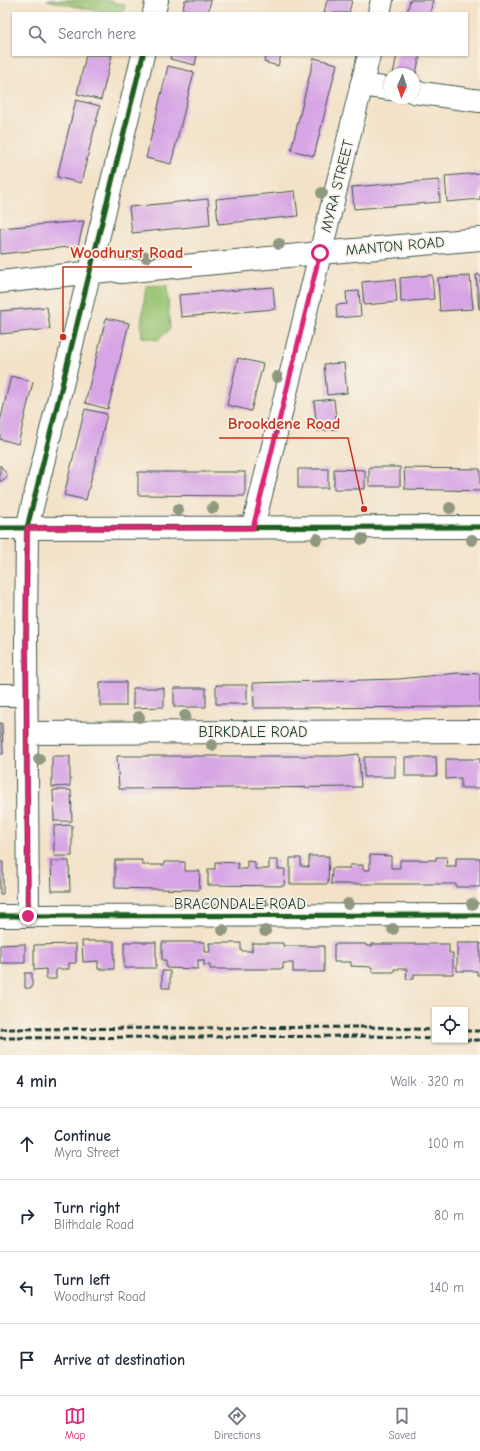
<!DOCTYPE html>
<meta charset="utf-8">
<style>
body{margin:0;font-family:"Comic Neue",sans-serif;background:#f2f2f3;color:#1f2937}
.controls{position:absolute;right:12px;bottom:12px;display:grid;overflow:hidden;border-radius:0px;box-shadow:0 1px 3px #0004}
.controls button{width:36px;height:36px;display:grid;place-items:center;padding:0;border:0;border-bottom:1px solid #e0e1e3;background:#fff;color:#1f2937;font:20px sans-serif}
.compass{position:absolute;left:384px;top:68px;width:36px;height:36px;border-radius:50%;background:#fff;box-shadow:0 1px 3px #0004;rotate:183deg}
.stop{position:absolute;width:12px;height:12px;margin:-9px;border:3px solid #db2777;border-radius:50%;background:#fff}
.stop.end{background:#db2777;border-color:#fff;box-shadow:0 1px 4px #0008}
.list{margin:0;padding:0;list-style:none}
h2{display:flex;justify-content:space-between;align-items:center;height:52px;margin:0;padding:0 16px;font-size:17px}
h2 small{font-size:13px;font-weight:400;color:#747a83}
.list li{display:grid;grid-template-columns:26px 1fr auto;gap:12px;align-items:center;box-sizing:border-box;height:72px;padding:0 16px;border-top:1px solid #e0e1e3}
.list b{display:block;font-size:15px;white-space:nowrap}
.list p{margin:0;font-size:13px;white-space:nowrap;color:#747a83}
.list em{font-size:13px;font-style:normal;color:#747a83}
.icon{flex:none;width:22px;height:22px;fill:none;stroke:currentColor;stroke-width:2;stroke-linecap:round;stroke-linejoin:round}
.map{position:relative;flex:none;width:480px;height:1055px;overflow:hidden}
.search{position:absolute;background:#fff;box-shadow:0 1px 3px #0004;left:12px;right:12px;top:12px;height:44px;display:flex;align-items:center;gap:10px;box-sizing:border-box;padding:0 14px;border-radius:0px;color:#747a83;font-size:15px}
.sheet{height:340px;background:#fff}
nav{display:flex;justify-content:space-around;align-items:center;box-sizing:border-box;height:56px;border-top:1px solid #e0e1e3;background:#fff;font-size:11px;color:#747a83}
nav a{display:grid;justify-items:center;gap:2px}
nav .on{color:#db2777}
.map>svg:first-child{display:block}
</style>
<div class="map">
<svg width="480" height="1055" viewBox="0 0 480 1055">
<rect width="100%" height="100%" fill="#f7f3e8"/>
<filter id="ink" filterUnits="userSpaceOnUse"><feTurbulence type="fractalNoise" baseFrequency=".025" numOctaves="2"/><feDisplacementMap in="SourceGraphic" scale="8" xChannelSelector="R" yChannelSelector="G"/><feConvolveMatrix kernelMatrix="1 2 1 2 8 2 1 2 1" color-interpolation-filters="sRGB"/></filter>
<filter id="wash" filterUnits="userSpaceOnUse"><feTurbulence type="fractalNoise" baseFrequency=".012" numOctaves="4" result="noise"/><feDisplacementMap in="SourceGraphic" scale="16" xChannelSelector="R" yChannelSelector="G"/><feGaussianBlur stdDeviation="0.9" result="paint"/><feColorMatrix in="noise" values="0 0 0 0 0 0 0 0 0 0 0 0 0 0 0 0 0 1.4 0 .05"/><feComposite in="paint" operator="in"/></filter>
<g filter="url(#wash)">
<rect width="100%" height="100%" fill="#f3e2c8"/>
<path fill="#96c371" stroke="#5a8052" d="M47,0H105L125,5L123,13H105Z
M167,285L170,329L158,340L142,337L141,326L146,286Z"/>
<g id="blocks">
<path fill="#d7a5e5" d="M185,0H211L208,13H182Z
M327,0H352L349,13H324Z
M410,0H433L430,13H407Z
M86,55H112L101,100L77,94Z
M171,55H197L195,65L170,59Z
M266,55H281L278,66L264,62Z
M397,55H420L415,78L414,74H393Z
M314,58L337,64L314,156L291,150Z
M168,66L194,72L171,164L146,158Z
M76,100L100,106L81,183L57,177Z
M480,173V199L447,202L445,176Z
M439,180L440,202L354,209L352,187Z
M295,191L298,216L218,224L216,199Z
M208,199L210,225L132,233L129,207Z
M84,221L78,246L0,254V228Z
M480,274V309H479L476,275Z
M432,275L434,299L401,302L400,278Z
M470,276L473,309L440,311L438,278Z
M395,279L397,302L364,305L362,282Z
M273,287L275,309L181,317L179,295Z
M359,291L361,316L337,318L336,305L347,304L346,292Z
M47,307L50,329L0,334V311Z
M106,318L129,323L108,409L85,403Z
M238,358L263,364L251,411L227,405Z
M344,363L347,393L327,395L324,364Z
M11,376L33,382L18,444L0,439V422Z
M334,399L337,429L317,431L314,401Z
M85,409L107,414L86,500L64,495Z
M0,465L8,476L0,482Z
M369,467H400V486H369Z
M404,468L480,469V491L405,489Z
M298,469H328V488H298Z
M334,469L365,470V489H334Z
M138,472H245V496L138,495Z
M458,673L480,674V707L254,708L253,683L399,679Z
M100,682H126V706H100Z
M216,685H247V704H216Z
M133,688H164V707L133,708Z
M174,688H206V707H174Z
M0,723H2L3,754H0Z
M359,754L361,787L119,789L117,756H340Z
M52,756H70V786L52,787Z
M364,757H395V777H364Z
M405,757H436L437,776H405Z
M446,759H480V788H461V778L446,779Z
M53,790H71L72,821H54Z
M72,825V856H54V826Z
M370,855L391,856V868H400V860H436V857H447L446,866H456V858H480V887H456V884H331L332,868H350V865H363V870H370Z
M309,856H329L328,884H290V858H301V866L309,867Z
M115,860H142V865H164V862H185V871H200L199,890L115,888Z
M269,860H278V869H285L284,886L208,885V869H215V862L238,863V869H247V861L255,862V869H269Z
M51,861H69L70,891H52Z
M0,862H3V894H0Z
M82,941H114V969H98V961L83,962Z
M124,942H156V968H124Z
M162,942H204V952H210L209,943H241V951H252V943H283V946H324V972H293V963H283V969H210V965H204V960H198V969L166,968V960H162Z
M457,943H480V975H477V971H457Z
M25,944V963H0V945Z
M76,944V963H69V969H56V979H46V969L34,970V945Z
M334,944H366V946H372V944H449V953H453V974H414V979H406L407,969H394V972H372V967L351,966V962H334Z
M162,971H170V988H162Z
M25,973H32V988H25Z"/>
</g>
</g>
<g filter="url(#ink)">
<use href="#blocks" fill-opacity="0" stroke="#3f564a" stroke-width="1"/>
<g fill="none" stroke-linecap="round" stroke-linejoin="round">
<g stroke="#3f564a" stroke-width="24">
<path id="minor" d="M154,13L157,0
M379,13L382,0
M361,85L390,89
M414,92L480,101
M0,282L113,270L121,272L320,253L480,239
M253,527L369,55
M0,528L480,527
M0,695H26
M27,733L480,731
M0,916L480,915
M28,916L26,640L27,528L143,55"/>
</g>
<use href="#minor" stroke="#fff" stroke-width="22"/>
<path stroke="#1f3d34" stroke-width="3" stroke-dasharray="6 3" stroke-linecap="butt" d="M0,1029L372,1027L435,1030
M465,1031H480
M0,1038L374,1036L435,1039
M465,1040H480"/>
<g stroke="#f7f3e8" stroke-width="8">
<path id="cycleway" d="M0,528L480,527
M0,916L480,915
M28,916L26,640L27,528L143,55"/>
</g>
<use href="#cycleway" stroke="#1b5e20" stroke-width="5"/>
</g>
<g fill="#8f997f">
<circle cx="322" cy="193" r="6"/>
<circle cx="279" cy="244" r="6"/>
<circle cx="146" cy="257" r="6"/>
<circle cx="277" cy="377" r="6"/>
<circle cx="213" cy="508" r="6"/>
<circle cx="450" cy="508" r="6"/>
<circle cx="178" cy="510" r="6"/>
<circle cx="317" cy="539" r="6"/>
<circle cx="362" cy="539" r="6"/>
<circle cx="472" cy="540" r="6"/>
<circle cx="185" cy="716" r="6"/>
<circle cx="139" cy="717" r="6"/>
<circle cx="212" cy="745" r="6"/>
<circle cx="39" cy="759" r="6"/>
<circle cx="179" cy="903" r="6"/>
<circle cx="262" cy="903" r="6"/>
<circle cx="348" cy="904" r="6"/>
<circle cx="472" cy="904" r="6"/>
<circle cx="393" cy="929" r="6"/>
<circle cx="223" cy="930" r="6"/>
<circle cx="265" cy="931" r="6"/>
</g>
</g>
<g fill="none" stroke-linecap="round" stroke-linejoin="round" filter="url(#ink)">
<path stroke="#db2777" stroke-width="5" d="M28,916L26,640L27,528H253L320,253"/>
</g>
<g text-anchor="middle" dominant-baseline="central" stroke-width="3.5" stroke-linejoin="round" paint-order="stroke">
<g font-size="15" fill="#1f3d34" stroke="#f7f3e8">
<text transform="translate(337 186) rotate(-76)">MYRA STREET</text>
<text transform="translate(395 246) rotate(-5)">MANTON ROAD</text>
<text x="253" y="732">BIRKDALE ROAD</text>
<text x="240" y="904">BRACONDALE ROAD</text>
</g>
</g>
<path fill="none" stroke="#c8321e" stroke-width="1.5" d="M63 337L63 267H192M364 509L348 438H219"/>
<g fill="#c8321e" stroke="#f7f3e8" stroke-width="1.5">
<circle cx="63" cy="337" r="4"/>
<circle cx="364" cy="509" r="4"/>
</g>
<g font-size="16" text-anchor="middle" font-weight="bold" fill="#c8321e" stroke="#f7f3e8" stroke-width="3.5" stroke-linejoin="round" paint-order="stroke">
<text x="127" y="258">Woodhurst Road</text>
<text x="284" y="429">Brookdene Road</text>
</g>
</svg>
<div class="controls">
<button><svg class="icon" aria-label="locate" viewBox="0 0 24 24"><circle cx="12" cy="12" r="6"/><path d="M12 2v4M12 18v4M2 12h4M18 12h4"/></svg></button>
</div>
<svg class="compass" viewBox="-18 -18 36 36"><path d="M0-13l5 13h-10z" fill="#e53935"/><path d="M0 13l5-13h-10z" fill="#747a83"/></svg>
<div class="stop" style="left:320px;top:253px"></div>
<div class="stop end" style="left:28px;top:916px"></div>
<div class="search"><svg class="icon" aria-label="search" viewBox="0 0 24 24"><circle cx="10" cy="10" r="6"/><path d="M15 15l6 6"/></svg>Search here</div>
</div>
<section class="sheet">
<h2>4 min<small>Walk · 320 m</small></h2>
<ul class="list">
<li><svg class="icon" aria-label="ahead" viewBox="0 0 24 24"><path d="M12 20V5M6 11l6-6 6 6"/></svg><div><b>Continue</b><p>Myra Street</p></div><em>100 m</em></li>
<li><svg class="icon" aria-label="right" viewBox="0 0 24 24"><path d="M7 20v-9h11M14 6l5 5-5 5"/></svg><div><b>Turn right</b><p>Blithdale Road</p></div><em>80 m</em></li>
<li><svg class="icon" aria-label="left" viewBox="0 0 24 24"><path d="M17 20v-9H6M10 6l-5 5 5 5"/></svg><div><b>Turn left</b><p>Woodhurst Road</p></div><em>140 m</em></li>
<li><svg class="icon" aria-label="arrive" viewBox="0 0 24 24"><path d="M6 21V4h12l-3 4 3 4H6"/></svg><div><b>Arrive at destination</b></div></li>
</ul>
</section>
<nav>
<a class="on"><svg class="icon" aria-label="map" viewBox="0 0 24 24"><path d="M3 6l6-2 6 2 6-2v14l-6 2-6-2-6 2zM9 4v14M15 6v14"/></svg>Map</a>
<a><svg class="icon" aria-label="directions" viewBox="0 0 24 24"><path d="M12 3l9 9-9 9-9-9zM9 14v-3h6M13 9l2 2-2 2"/></svg>Directions</a>
<a><svg class="icon" aria-label="saved" viewBox="0 0 24 24"><path d="M7 4h10v16l-5-4-5 4z"/></svg>Saved</a>
</nav>
